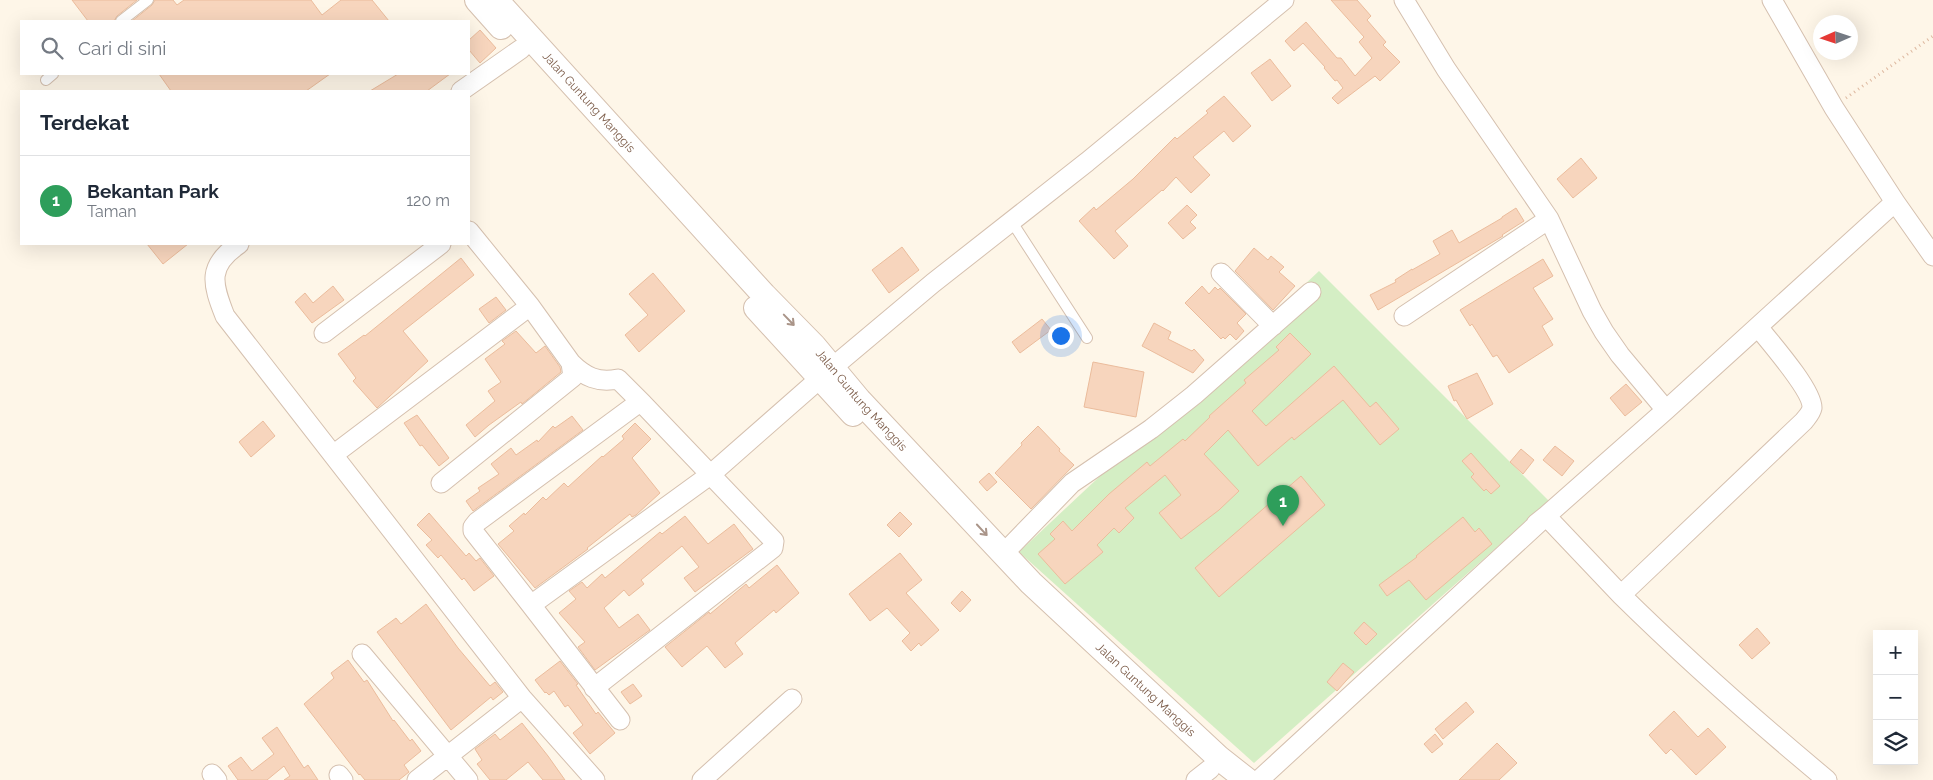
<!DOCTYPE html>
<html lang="id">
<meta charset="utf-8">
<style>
body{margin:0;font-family:Raleway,sans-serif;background:#f6f6f7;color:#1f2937}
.controls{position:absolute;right:15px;bottom:15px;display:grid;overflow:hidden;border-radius:0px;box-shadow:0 5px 20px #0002}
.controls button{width:45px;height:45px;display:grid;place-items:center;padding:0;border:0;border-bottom:1px solid #e0e1e3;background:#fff;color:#1f2937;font:25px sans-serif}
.compass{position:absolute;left:1813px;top:15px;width:45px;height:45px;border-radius:50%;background:#fff;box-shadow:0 5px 20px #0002;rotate:267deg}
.you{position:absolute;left:1060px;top:335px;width:18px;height:18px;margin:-12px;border:4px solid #fff;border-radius:50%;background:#1a73e8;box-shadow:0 0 0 8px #1a73e833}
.badge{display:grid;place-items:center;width:32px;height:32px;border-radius:50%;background:#7e483c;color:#fff;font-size:16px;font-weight:700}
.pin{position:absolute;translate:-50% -41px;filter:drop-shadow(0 1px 2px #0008)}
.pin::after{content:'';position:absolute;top:26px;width:18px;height:15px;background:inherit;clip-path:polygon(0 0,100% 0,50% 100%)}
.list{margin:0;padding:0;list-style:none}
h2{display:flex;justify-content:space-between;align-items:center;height:65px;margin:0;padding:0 20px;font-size:21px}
h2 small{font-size:16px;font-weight:400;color:#747a83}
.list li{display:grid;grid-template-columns:32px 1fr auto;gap:15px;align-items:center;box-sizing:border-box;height:90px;padding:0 20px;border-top:1px solid #e0e1e3}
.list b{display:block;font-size:19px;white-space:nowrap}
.list p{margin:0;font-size:16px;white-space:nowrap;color:#747a83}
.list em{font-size:16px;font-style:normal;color:#747a83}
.icon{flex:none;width:28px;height:28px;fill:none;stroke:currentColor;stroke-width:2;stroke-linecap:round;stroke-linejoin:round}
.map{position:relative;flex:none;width:1933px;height:780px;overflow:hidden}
.search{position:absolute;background:#fff;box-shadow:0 5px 20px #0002;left:20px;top:20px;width:450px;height:55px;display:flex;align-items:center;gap:12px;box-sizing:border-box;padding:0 18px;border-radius:0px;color:#747a83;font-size:19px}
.panel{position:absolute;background:#fff;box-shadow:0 5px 20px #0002;left:20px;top:90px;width:450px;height:155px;border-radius:0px}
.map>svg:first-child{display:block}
</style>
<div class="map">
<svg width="1933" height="780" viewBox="0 0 1933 780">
<rect width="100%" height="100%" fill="#fef6e8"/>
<path fill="#d4eec4" d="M1319,271L1549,501L1254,763L1019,552Z"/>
<path fill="#f7d5bd" stroke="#ebbc9c" d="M72,0H137L117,16L114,21H88Z
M155,0H173L177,5L184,0H311L322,15L341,0H372L389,21H132L152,5Z
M1331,0H1357L1371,16L1367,20L1386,42L1383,45L1400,62L1380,81L1375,76L1338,104L1332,98L1343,88L1337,80L1335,81L1324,68L1325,67L1303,43L1294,51L1285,41L1306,22L1337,58H1341L1355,76L1372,58L1359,42L1364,37Z
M480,30L496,48L480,63L469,50V40Z
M1270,59L1291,86L1272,101L1251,73Z
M159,74H330L306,91H171Z
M398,74H450L427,91H370Z
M1224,96L1251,126L1233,142L1224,131L1193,157L1210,175L1191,193L1176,177L1163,191L1162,190L1115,231L1128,246L1114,259L1079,221L1094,207L1096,210L1133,179L1175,137L1177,139L1208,113L1206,111Z
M1581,158L1597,178L1573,198L1557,179Z
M1187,205L1197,215L1190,222L1196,228L1183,239L1168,223Z
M1516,208L1524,221L1502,235L1503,236L1378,310L1370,295L1396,282L1395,280L1412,269V270L1440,254L1433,241L1452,230L1459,243L1502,218V217Z
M147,244H188L163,264Z
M902,247L919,270L889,293L872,270Z
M1254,248L1268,260L1271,256L1284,267L1279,272L1295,286L1273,310L1235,271Z
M461,258L474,275L403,331L428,361L377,408L353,381L356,378L338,354L364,335L365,336Z
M1543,259L1553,276L1533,288L1553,319L1542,326L1553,345L1509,373L1497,355L1493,357L1472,324L1470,326L1460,310Z
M653,273L685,311L639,352L625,335L648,315L629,294Z
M333,286L344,300L312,323L295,302L305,293L313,303Z
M1202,286L1209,294L1215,287L1218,290L1220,288L1246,314L1237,323L1244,331L1236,340L1230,334L1225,339L1223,337L1221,339L1185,303Z
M496,297L506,310L489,323L479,309Z
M1042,319L1051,330L1020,353L1012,342Z
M1154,323L1171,332L1168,339L1192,351L1194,349L1204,360L1193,373L1142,346Z
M516,331L536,353L545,346L560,367L561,372L522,404L521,402L489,425L475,437L466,425L495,401L488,391L501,382L485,359L505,344L502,341Z
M1290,333L1311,354L1252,411L1266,426L1334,366L1370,407L1376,402L1399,429L1380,445L1343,400L1294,440L1292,437L1258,466L1228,430L1204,454L1239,491L1219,510L1181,539L1159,513L1181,495L1165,475L1125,508L1134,518L1119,533L1114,528L1097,545L1103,552L1065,584L1038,554L1055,539L1050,534L1063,521L1072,531L1109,494L1147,462L1150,466L1183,439L1185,441L1210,417L1209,416L1246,383L1244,380L1279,350L1276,347Z
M1093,362L1144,372L1136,417L1084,407Z
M1477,373L1493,404L1467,419L1456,400L1454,401L1448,386Z
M1626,384L1642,402L1625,416L1610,398Z
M417,415L449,458L439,466L422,445L420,446L404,423Z
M572,416L583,430L473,511L466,501L480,491L478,488L499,474L491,464L511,448L516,455L537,440L538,442L553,426L555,428Z
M263,421L275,436L251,457L239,442Z
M635,423L651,439L632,458L660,493L636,515L632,517L630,514L587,548L588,549L535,588L498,544L514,531L509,526L524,513L525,515L543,497L546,500L564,483L568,487L602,456L603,457L624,439L622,436Z
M1038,426L1060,449L1059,451L1074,465L1031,509L995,473L1022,445L1021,443Z
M1555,446L1574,461L1562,476L1543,460Z
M1521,449L1534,460L1523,474L1510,462Z
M1471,453L1500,486L1491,494L1486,489L1484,491L1471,477L1474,474L1462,461Z
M989,473L997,482L987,491L979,482Z
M1301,476L1325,505L1219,597L1195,568Z
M900,512L912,524L899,537L887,525Z
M429,513L466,556L469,553L476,561L480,558L494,576L474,591L464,578L462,580L441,555L438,558L426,545L432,540L417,525Z
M685,516L708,544L734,524L753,549L695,592L684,578L699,567L682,546L641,580L644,584L629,596L624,590L604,608L619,628L638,614L650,630L595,670L578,647L585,642L559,613L576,599L569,591L582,582L587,588L602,574L605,578L660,532L662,534Z
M1463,517L1475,532L1479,528L1492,544L1426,600L1409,580L1387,596L1379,585L1417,557L1416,556Z
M900,553L922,580L906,593L939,630L921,646L919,643L911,651L902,641L910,633L887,608L870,621L849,594Z
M777,565L799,593L776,613L774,610L735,643L743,654L725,668L707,646L682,667L665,647L709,612L710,614L746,584L749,588Z
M962,591L971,600L960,612L951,603Z
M426,604L458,648L490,686L495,682L503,692L493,700L491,697L451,730L377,632L396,618L401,624Z
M1364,622L1377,634L1366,645L1354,633Z
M1757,628L1770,643L1752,659L1739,645Z
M348,660L364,682L367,680L393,721L394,720L410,741L412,739L421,751L404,765L409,772L399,780H365L360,774L359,775L304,704L334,678L331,673Z
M560,661L578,684L576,685L596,714L598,712L615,733L590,754L573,733L583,725L568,705L565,707L554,691L549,695L546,692L545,693L535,680Z
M1343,663L1354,672L1337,691L1327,682Z
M633,684L642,696L630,704L621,692Z
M1466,702L1474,712L1443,739L1435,729Z
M1674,711L1698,737L1708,728L1726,747L1696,775L1671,749L1666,754L1649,735Z
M522,723L548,756L565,780H543L528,762L506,780H490L477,764L482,760L475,749L495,734L500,740Z
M277,727L304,768L308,765L318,780H284L290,776L284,766L267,780H238L228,766L241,757L252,771L274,754L262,738Z
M1435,734L1443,744L1432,753L1424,744Z
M1497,743L1517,763L1499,780H1459Z"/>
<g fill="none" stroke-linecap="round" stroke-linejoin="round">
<g stroke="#d5c0af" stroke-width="12">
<path id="service" d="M121,21L148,0
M46,80L53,74
M1012,222L1087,338"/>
</g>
<g stroke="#d5c0af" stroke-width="21">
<path id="minor" d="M1404,0L1446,69L1549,219L1592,311L1604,332L1620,355L1666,410
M461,91L521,49
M1895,202L1933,256
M239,244C207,266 212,283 225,316L522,698L595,780
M1221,273L1273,326
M1404,316L1549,219
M324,333L441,244
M571,363C585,377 598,383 618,379L643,404
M333,455L530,306
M441,483L573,377L571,363L530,306L469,231
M1536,524L1546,516C1571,542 1596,569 1621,595C1687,660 1756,721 1827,780
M1003,554L1072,483L1151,429L1194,395L1311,292
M1621,595L1804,421C1807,417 1811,413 1812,408C1813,391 1770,342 1758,327
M531,605L473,531V527L477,522L637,404H643L774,541L773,548L594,688
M362,654L468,780
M620,720L531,605L710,475L833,367L933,283L1087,162L1284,0
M212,774L217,780
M339,775L343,780
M417,780L522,698
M702,780L792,699
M1196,780L1210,769
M1259,780L1546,516L1666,410L1895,202L1834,108L1772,0"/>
</g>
<g stroke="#d5c0af" stroke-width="26">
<g id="tertiary">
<path d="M477,0L501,27"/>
<path id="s1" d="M496,0L764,295L814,346L859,400L1031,583L1219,758L1247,780"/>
<path d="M756,308L853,414"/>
</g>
</g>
<path stroke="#ddb89f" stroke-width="3" stroke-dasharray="1 4" stroke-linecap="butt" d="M1846,98L1933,36"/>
<use href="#service" stroke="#fff" stroke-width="10"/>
<use href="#minor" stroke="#fff" stroke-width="19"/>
<use href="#tertiary" stroke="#fff" stroke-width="24"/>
</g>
<defs><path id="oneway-shaft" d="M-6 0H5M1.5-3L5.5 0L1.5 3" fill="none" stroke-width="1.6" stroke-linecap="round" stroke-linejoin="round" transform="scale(1.25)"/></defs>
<g stroke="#aa9589">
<use href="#oneway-shaft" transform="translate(789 320) rotate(46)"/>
<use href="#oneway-shaft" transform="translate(982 530) rotate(47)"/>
</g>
<g text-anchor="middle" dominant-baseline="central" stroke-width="4" stroke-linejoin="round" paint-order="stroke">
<g font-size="12" fill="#7c5c49" stroke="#fffaf1">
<text stroke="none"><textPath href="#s1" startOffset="138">Jalan Guntung Manggis</textPath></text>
<text stroke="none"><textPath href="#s1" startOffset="542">Jalan Guntung Manggis</textPath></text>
<text stroke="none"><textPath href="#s1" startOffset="948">Jalan Guntung Manggis</textPath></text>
</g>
</g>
</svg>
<div class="controls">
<button>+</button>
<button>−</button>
<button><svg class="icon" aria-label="layers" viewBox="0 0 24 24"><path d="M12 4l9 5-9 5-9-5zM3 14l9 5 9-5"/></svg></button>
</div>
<svg class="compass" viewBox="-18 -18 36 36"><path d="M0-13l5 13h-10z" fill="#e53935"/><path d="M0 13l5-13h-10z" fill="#747a83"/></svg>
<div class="you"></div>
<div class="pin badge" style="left:1283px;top:526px;background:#2e9e5b">1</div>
<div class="search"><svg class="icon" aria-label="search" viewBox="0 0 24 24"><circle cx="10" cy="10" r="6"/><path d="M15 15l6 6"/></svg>Cari di sini</div>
<section class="panel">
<h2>Terdekat<small></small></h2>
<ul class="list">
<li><span class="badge" style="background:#2e9e5b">1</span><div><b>Bekantan Park</b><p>Taman</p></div><em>120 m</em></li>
</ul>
</section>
</div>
